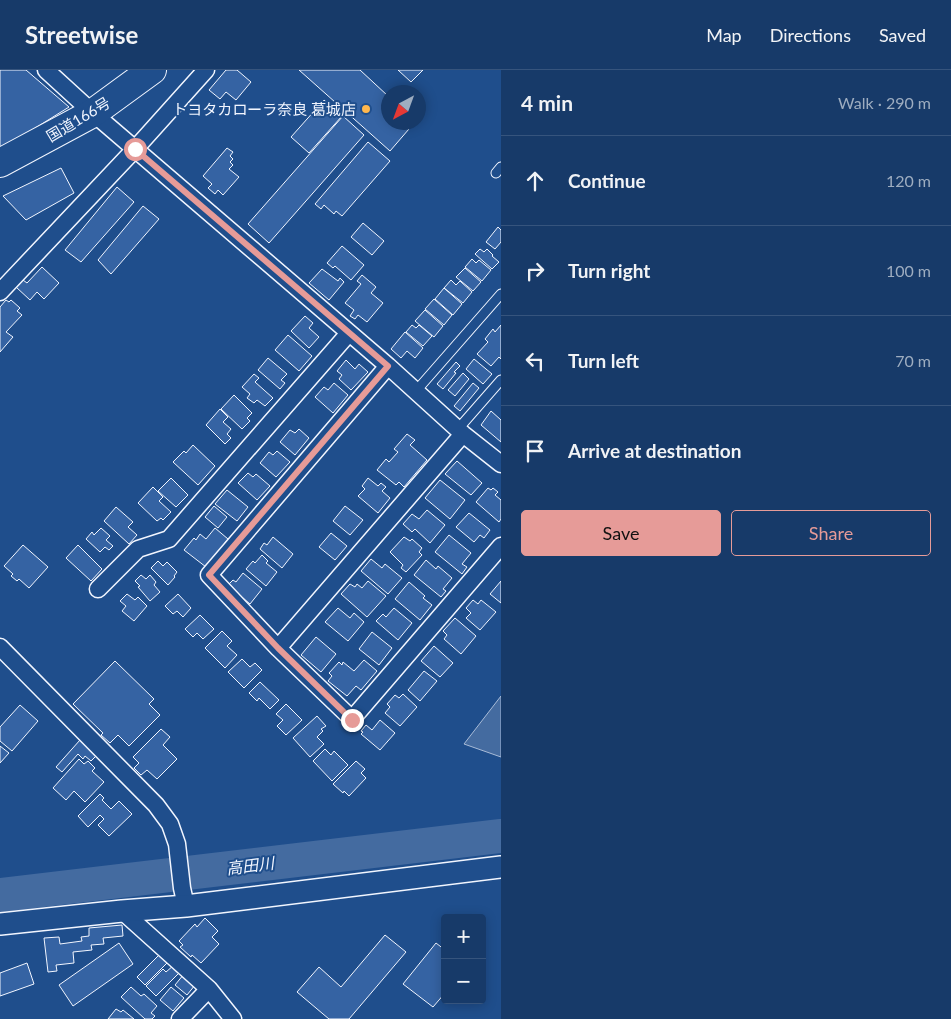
<!DOCTYPE html>
<meta charset="utf-8">
<style>
body{margin:0;font-family:Lato,"Noto Sans JP",sans-serif;background:#20416f;color:#f1f3f6}
.controls{position:absolute;right:15px;bottom:15px;display:grid;overflow:hidden;border-radius:5px;box-shadow:0 2px 12px #0003}
.controls button{width:45px;height:45px;display:grid;place-items:center;padding:0;border:0;border-bottom:1px solid #36547d;background:#173a69;color:#f1f3f6;font:25px sans-serif}
.compass{position:absolute;left:381px;top:15px;width:45px;height:45px;border-radius:50%;background:#173a69;box-shadow:0 2px 12px #0003;rotate:221deg}
.stop{position:absolute;width:15px;height:15px;margin:-11px;border:4px solid #e69b98;border-radius:50%;background:#fff}
.stop.end{background:#e69b98;border-color:#fff;box-shadow:0 1px 5px #0008}
.list{margin:0;padding:0;list-style:none}
h2{display:flex;justify-content:space-between;align-items:center;height:65px;margin:0;padding:0 20px;font-size:21px}
h2 small{font-size:16px;font-weight:400;color:#9eadc0}
.list li{display:grid;grid-template-columns:32px 1fr auto;gap:15px;align-items:center;box-sizing:border-box;height:90px;padding:0 20px;border-top:1px solid #36547d}
.list b{display:block;font-size:19px;white-space:nowrap}
.list em{font-size:16px;font-style:normal;color:#9eadc0}
.actions{display:flex;gap:10px;padding:15px 20px}
.actions a{flex:1;padding:11px 0;border:1px solid #e69b98;border-radius:5px;text-align:center;font-size:18px;color:#e69b98}
.actions .main{background:#e69b98;color:#111}
.icon{flex:none;width:28px;height:28px;fill:none;stroke:currentColor;stroke-width:2;stroke-linecap:round;stroke-linejoin:round}
.map{position:relative;flex:none;width:501px;height:949px;overflow:hidden}
header{display:flex;align-items:center;gap:30px;box-sizing:border-box;height:70px;padding:0 25px;background:#173a69;border-bottom:1px solid #36547d}
header strong{font-size:24px}
nav{display:flex;gap:28px;margin-inline-start:auto;font-size:18px}
main{display:flex}
aside{flex:1;background:#173a69}
.map>svg:first-child{display:block}
</style>
<header>
<strong>Streetwise</strong>
<nav><a>Map</a><a>Directions</a><a>Saved</a></nav>
</header>
<main>
<div class="map">
<svg width="501" height="949" viewBox="0 0 501 949">
<rect width="100%" height="100%" fill="#1f4e8c"/>
<path fill="#446ba0" stroke="#a8bbd7" d="M501,626V687L464,674Z"/>
<g fill="none" stroke-linecap="round" stroke-linejoin="round">
<path stroke="#446ba0" stroke-width="34" d="M0,825L501,766"/>
</g>
<path fill="#3563a3" stroke="#f2f6ff" d="M0,0H26L69,37L0,80Z
M226,0H237L251,12L236,30L226,22L220,29L209,20Z
M299,0H360L388,26V52H415L390,81Z
M398,0H423L411,12Z
M324,30L342,46L309,83L291,67Z
M343,46L364,65L269,173L248,154Z
M368,72L390,91L342,146L336,141L334,144L324,135L321,139L315,134Z
M227,78L233,82L230,86L233,89L230,92L233,95L229,99L239,107L223,125L218,120L215,124L208,118L212,114L203,106Z
M61,98L74,123L26,150L3,126Z
M117,117L134,132L81,192L65,180Z
M143,136L159,149L111,204L98,190Z
M363,153L384,171L372,185L351,167Z
M498,157L501,160V172L495,179L486,172Z
M342,176L364,195L351,210L335,196L333,198L327,193Z
M480,179L484,182L487,179L493,185L492,186L499,192L492,199L475,184Z
M472,189L476,193L479,190L491,200L482,211L465,197Z
M42,197L59,213L44,229L37,222L30,230L16,217L23,210L27,213Z
M465,198L481,212L473,221L456,207Z
M322,199L338,211L340,208L344,212L329,230L309,213Z
M362,205L376,217L371,223L383,233L367,252L358,245L355,249L350,246L354,240L345,233L361,214L357,211Z
M451,210L456,215L460,211L472,222L463,233L444,218Z
M444,218L462,234L453,245L435,229Z
M434,229L452,245L444,255L425,239Z
M6,230L9,232L11,230L20,238L17,241L22,245L6,262L13,267L0,282V237Z
M425,240L443,256L434,267L415,251Z
M305,246L313,253L309,258L319,267L309,278L291,261Z
M412,255L416,258L419,255L432,266L423,276L406,262Z
M501,255V289L499,287L491,296L477,284L488,272L485,269L493,259L495,262Z
M405,262L423,278L415,288L407,281L401,288L391,279Z
M288,265L312,286L299,301L275,280Z
M268,288L287,304L281,310L285,313L280,319L258,300Z
M474,289L492,304L483,314L466,299Z
M346,290L355,299L359,294L368,302L351,320L339,309L342,305L337,301Z
M456,292L460,296L454,302L456,303L443,319L437,314Z
M463,303L469,309L455,326L448,320Z
M254,304L259,308L255,312L273,328L265,336L257,330L254,333L247,328L250,324L242,317Z
M334,313L348,325L333,343L315,327L324,317L328,320Z
M473,313L479,318L460,341L454,336Z
M234,325L252,343L247,348L250,351L242,359L221,339Z
M220,339L228,347L223,352L231,359L227,364L231,368L225,374L206,355Z
M491,341L501,350V372L481,355Z
M299,359L309,368L295,385L280,372L290,360L295,363Z
M407,364L415,370L410,375L427,390L404,417L399,412L396,415L377,400L386,389L389,392L398,382L394,379Z
M193,375L215,396L198,415L173,392L184,381L186,383Z
M277,381L290,392L276,407L260,393L269,382L273,385Z
M457,391L482,413L471,425L445,404Z
M248,403L253,407L256,404L270,416L257,430L238,413Z
M171,408L188,425L176,437L158,421Z
M368,408L378,416L381,413L386,417L382,421L390,428L378,443L358,426L365,419L362,416Z
M440,410L465,430L450,449L425,428Z
M153,417L163,427L159,431L171,442L163,450L161,448L157,451L138,433Z
M488,418L491,420L493,418L498,422L495,425L501,430V449L499,452L476,432Z
M227,420L248,437L237,451L215,434Z
M214,436L227,447L218,458L205,447Z
M345,436L363,450L350,465L333,451Z
M116,437L133,452L128,457L137,465L129,474L104,451Z
M427,440L445,455L430,473L415,459L412,462L403,454L412,444L419,449Z
M469,443L490,460L484,468L480,465L474,472L456,457Z
M101,458L110,466L106,470L113,476L109,480L105,477L100,482L86,469L92,462L94,465Z
M215,458L228,469L206,497L184,480L194,468L196,470L200,464L206,469Z
M331,463L347,476L335,490L319,477Z
M449,465L471,483L462,494L467,497L462,504L435,482Z
M273,467L293,484L282,498L260,479L264,473L267,475Z
M404,467L410,471L412,469L422,478L419,482L422,485L406,502L401,498L403,495L390,482Z
M23,475L48,497L29,518L19,509L17,511L11,506L13,504L4,496Z
M78,475L102,499L91,511L66,488Z
M262,485L268,491L266,493L277,502L266,516L246,499L253,491L255,493Z
M371,489L382,498L385,494L402,508L388,524L361,501Z
M426,490L436,499L438,496L452,508L443,519L446,521L441,527L414,505Z
M158,491L163,496L167,492L177,502L174,506L175,507L168,515L151,498Z
M243,503L262,519L250,534L228,515L233,510L236,512Z
M141,505L146,509L150,505L156,512L154,515L160,522L150,531L138,517L140,516L135,511Z
M368,511L386,526L367,547L341,524L350,514L355,517L357,514L362,518Z
M501,511V533L490,524Z
M409,512L425,526L423,528L432,535L420,550L395,529Z
M127,524L135,530L138,527L147,536L134,551L122,541L126,536L120,531Z
M178,524L191,538L183,547L177,541L173,544L165,536Z
M473,530L478,534L481,530L496,542L480,560L466,548L471,543L466,538Z
M338,538L350,548L354,543L364,552L348,571L325,552Z
M394,538L412,553L398,570L376,551L383,544L386,547Z
M200,545L214,559L203,569L197,563L193,567L185,559Z
M455,548L476,566L461,584L444,569L447,565L443,561Z
M222,561L232,571L227,576L237,585L225,598L205,578Z
M372,562L392,578L379,595L359,579Z
M316,567L336,584L321,602L301,585Z
M434,576L453,593L440,607L421,591Z
M242,589L250,597L255,593L262,600L244,618L228,602Z
M364,590L377,601L361,620L356,616L347,626L328,611L332,606L329,603L339,592L342,595L343,592L354,601Z
M115,591L154,629L149,634L160,645L129,676L118,665L110,673L101,665L103,663L73,634Z
M424,601L437,611L420,631L408,620Z
M260,612L279,630L270,639L259,628L257,631L249,623Z
M403,624L417,637L400,656L385,643L390,637L387,634L395,625L399,628Z
M286,634L302,650L286,665L277,656L283,650L276,644Z
M20,635L38,651L12,681L0,671V657Z
M317,646L326,656L321,659L323,661L317,667L324,674L310,687L293,668Z
M380,650L395,663L380,680L361,664L363,662L361,661L366,655L372,660Z
M161,659L170,667L163,675L177,689L157,709L147,700L141,705L134,698L139,693L133,687Z
M80,670L97,685L91,691L85,686L83,689L78,684L62,702L56,697Z
M0,676L9,683L0,693Z
M325,679L331,685L334,681L348,695L332,711L313,691Z
M79,689L84,694L88,691L95,698L92,701L104,712L85,732L74,721L66,730L53,718Z
M356,691L365,699L361,703L366,708L349,726L344,721L343,723L333,714Z
M100,724L104,728L102,730L111,739L119,731L132,744L109,766L98,755L104,749L100,745L88,757L78,746Z
M205,848L218,861L212,867L219,874L201,893L192,885L191,887L180,877L183,875L179,871L195,854L197,857Z
M122,855L123,866L103,868L104,874L91,875L92,880L73,882L74,893L56,895L57,901L48,902L44,868L59,867L60,874L82,871L81,867L89,866V858Z
M385,865L406,882L349,949H329L297,922L319,897L341,917Z
M119,873L133,894L73,936L59,915Z
M436,873L445,880V923L433,937L403,914Z
M161,883L169,891L145,915L137,907Z
M27,893L34,914L0,926V903Z
M174,895L180,902L156,926L146,916L163,899L166,902Z
M184,904L195,915L187,925L175,915Z
M131,917L141,926L144,924L157,936L151,943L155,946L152,949H145L121,927Z
M171,917L184,928L173,941L160,930Z
M116,939L121,942L123,940L134,949H108Z"/>
<g fill="none" stroke-linecap="round" stroke-linejoin="round">
<g stroke="#f2f6ff" stroke-width="11">
<path id="service" d="M496,103L501,97
M416,321L501,224
M458,359L501,310"/>
</g>
<g stroke="#f2f6ff" stroke-width="19">
<path id="minor" d="M46,0L93,43L388,296L463,364L501,394
M0,222L135,79L206,0
M388,296L209,505L278,578L352,649L501,476
M98,519L138,479L169,469L349,263
M0,577L156,735L170,754L177,774L182,818L186,836
M278,578L463,364
M122,841L209,919L233,949
M180,949L209,919"/>
</g>
<g stroke="#f2f6ff" stroke-width="24">
<path id="tertiary" d="M0,854L122,841L186,836L501,797"/>
</g>
<g stroke="#f2f6ff" stroke-width="30">
<path id="trunk" d="M0,93L93,43L152,0"/>
</g>
<use href="#service" stroke="#1f4e8c" stroke-width="9"/>
<use href="#minor" stroke="#1f4e8c" stroke-width="16"/>
<use href="#tertiary" stroke="#1f4e8c" stroke-width="21"/>
<use href="#trunk" stroke="#1f4e8c" stroke-width="28"/>
</g>
<g fill="none" stroke-linecap="round" stroke-linejoin="round">
<path stroke="#e69b98" stroke-width="6" d="M135,79L388,296L209,505L278,578L352,650"/>
</g>
<circle fill="#ffb74d" stroke="#1f4e8c" stroke-width="2" cx="366" cy="39" r="5"/>
<g text-anchor="middle" dominant-baseline="central" stroke-width="4" stroke-linejoin="round" paint-order="stroke">
<g font-size="15" fill="#f2f6ff" stroke="#1f4e8c" text-anchor="end">
<text x="356" y="39">トヨタカローラ奈良 葛城店</text>
</g>
<g font-size="15" fill="#f2f6ff" stroke="#1f4e8c">
<text transform="translate(78 49) rotate(-31)">国道166号</text>
</g>
<g font-size="16" font-style="italic" fill="#f2f6ff" stroke="#1f4e8c">
<text transform="translate(250 795) rotate(-7)">高田川</text>
</g>
</g>
</svg>
<div class="controls">
<button>+</button>
<button>−</button>
</div>
<svg class="compass" viewBox="-18 -18 36 36"><path d="M0-13l5 13h-10z" fill="#e53935"/><path d="M0 13l5-13h-10z" fill="#9eadc0"/></svg>
<div class="stop" style="left:135px;top:79px"></div>
<div class="stop end" style="left:352px;top:650px"></div>
</div>
<aside>
<h2>4 min<small>Walk · 290 m</small></h2>
<ul class="list">
<li><svg class="icon" aria-label="ahead" viewBox="0 0 24 24"><path d="M12 20V5M6 11l6-6 6 6"/></svg><div><b>Continue</b></div><em>120 m</em></li>
<li><svg class="icon" aria-label="right" viewBox="0 0 24 24"><path d="M7 20v-9h11M14 6l5 5-5 5"/></svg><div><b>Turn right</b></div><em>100 m</em></li>
<li><svg class="icon" aria-label="left" viewBox="0 0 24 24"><path d="M17 20v-9H6M10 6l-5 5 5 5"/></svg><div><b>Turn left</b></div><em>70 m</em></li>
<li><svg class="icon" aria-label="arrive" viewBox="0 0 24 24"><path d="M6 21V4h12l-3 4 3 4H6"/></svg><div><b>Arrive at destination</b></div></li>
</ul>
<div class="actions"><a class="main">Save</a><a>Share</a></div>
</aside>
</main>
